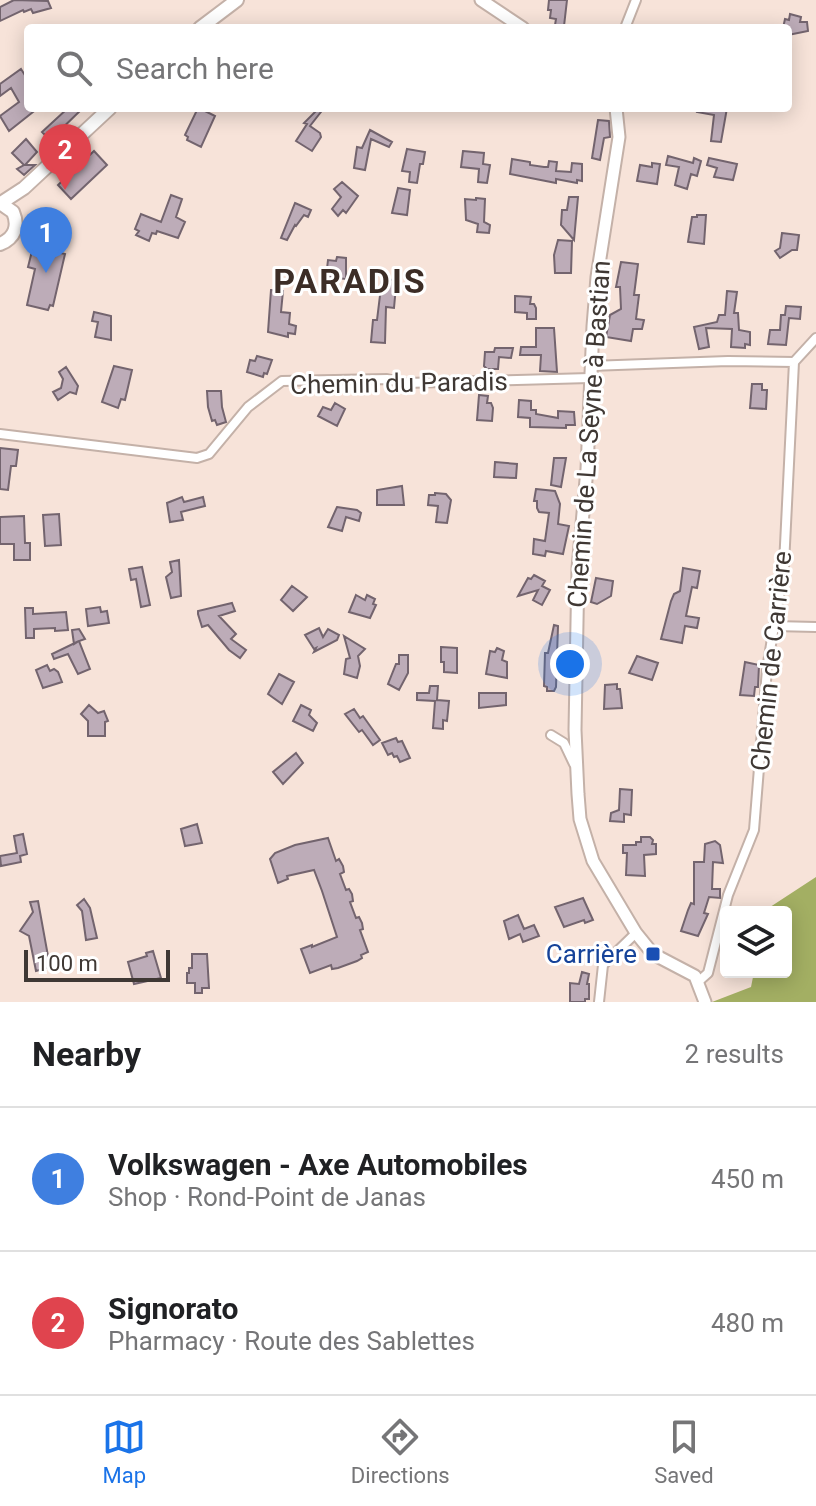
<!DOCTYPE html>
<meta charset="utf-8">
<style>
body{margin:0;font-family:Roboto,sans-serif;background:#f2f2f2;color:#202124}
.controls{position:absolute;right:24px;bottom:24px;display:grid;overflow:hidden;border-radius:8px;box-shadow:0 4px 20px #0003}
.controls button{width:72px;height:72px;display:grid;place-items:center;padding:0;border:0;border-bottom:2px solid #e0e0e0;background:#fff;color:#202124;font:40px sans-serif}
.scale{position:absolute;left:24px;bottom:20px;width:146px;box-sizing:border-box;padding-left:8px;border:4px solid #3f3834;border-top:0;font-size:22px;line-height:28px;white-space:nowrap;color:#3f3834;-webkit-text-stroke:6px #fff;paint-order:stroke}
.you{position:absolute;left:570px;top:664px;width:28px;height:28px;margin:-20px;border:6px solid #fff;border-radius:50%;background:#1a73e8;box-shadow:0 0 0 12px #1a73e833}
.badge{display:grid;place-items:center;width:52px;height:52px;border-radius:50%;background:#1a73e8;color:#fff;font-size:26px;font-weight:700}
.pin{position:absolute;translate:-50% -66px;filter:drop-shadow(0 2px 4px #0008)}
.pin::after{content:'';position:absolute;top:42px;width:28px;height:24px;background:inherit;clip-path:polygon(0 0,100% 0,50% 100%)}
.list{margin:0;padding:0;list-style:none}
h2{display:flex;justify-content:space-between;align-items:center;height:104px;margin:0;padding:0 32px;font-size:34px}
h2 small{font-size:26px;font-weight:400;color:#757577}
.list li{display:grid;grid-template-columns:52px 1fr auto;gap:24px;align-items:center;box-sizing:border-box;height:144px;padding:0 32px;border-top:2px solid #e0e0e0}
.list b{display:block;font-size:30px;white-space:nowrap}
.list p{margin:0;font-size:26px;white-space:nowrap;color:#757577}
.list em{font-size:26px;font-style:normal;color:#757577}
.icon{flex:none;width:44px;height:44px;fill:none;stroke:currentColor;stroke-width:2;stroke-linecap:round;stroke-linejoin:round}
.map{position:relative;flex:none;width:816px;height:1002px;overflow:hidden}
.search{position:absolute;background:#fff;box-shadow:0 4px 20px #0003;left:24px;right:24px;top:24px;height:88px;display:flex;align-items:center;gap:20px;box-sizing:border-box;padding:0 28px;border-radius:8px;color:#757577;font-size:30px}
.sheet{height:392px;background:#fff}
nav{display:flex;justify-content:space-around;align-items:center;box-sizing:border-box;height:112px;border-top:2px solid #e0e0e0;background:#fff;font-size:22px;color:#757577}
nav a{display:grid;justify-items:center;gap:4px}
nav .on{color:#1a73e8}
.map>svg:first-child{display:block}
</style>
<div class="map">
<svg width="816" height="1002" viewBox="0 0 816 1002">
<rect width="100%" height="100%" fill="#f7e3d9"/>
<path fill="#a3af63" d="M816,877V1002H712L751,987L754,972H786V912L764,911Z"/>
<path fill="#bdacb8" stroke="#73646e" stroke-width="2" d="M14,0L48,1L51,8L33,13L31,9L24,12L23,10L0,21V7Z
M549,0H567L564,26L555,25L556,19L550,18L551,10H548Z
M790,14L801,17L800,22H807L808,31L788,35V28H783L785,19L789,20Z
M21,69L28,80V108H38L9,131L0,116L19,102L11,88L0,96V84Z
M68,108H83L50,140L42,132Z
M319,108H324L310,126L320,133L321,137L312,151L296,141L307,124L304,123Z
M698,108H727L721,142L711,141L714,115L697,112Z
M201,109L215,116L201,147L187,140L188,137L185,135L197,110Z
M598,120L609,121L610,137L604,138L600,160L592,158Z
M370,130L392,142L389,147L371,139L365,170L354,168L357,147L362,148Z
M26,139L37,152L25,165H35L24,175L17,169L24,165L12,153Z
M407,149L425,152L423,164H420L417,183L409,182L410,172L402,171Z
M94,151L107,165L71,199L58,185Z
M463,151L484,153L483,164L490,165L487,183L478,182L479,169L461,167Z
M668,156L693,163L694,158L701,161L697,176L691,174L687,189L675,185L679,167L666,165Z
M709,158L737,164L733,180L714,177L717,168L707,165Z
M512,159L530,162V165L544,167H548L549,161L557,162L556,171L571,172L572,163L582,164V181L577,180V183L556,179V183L510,174Z
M652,163L660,164L657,184L637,181L640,165L652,167Z
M342,182L358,196L346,213L343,210L338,216L332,209L341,197L334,189Z
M398,188L410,190L407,215L392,213Z
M171,195L182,199L176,217L185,222L178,238L157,231L156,234L152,233L149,241L136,235L139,231L135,229L141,214L161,222Z
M569,197H578L574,240L561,225L562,210H567Z
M476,198L485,199L484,222L490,225L489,233L477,232L478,224L466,220L465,199L476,200Z
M295,203L311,210L308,217L304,215L296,226L295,225L287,240L281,238Z
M697,215H706L704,244L688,242L692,217H697Z
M782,233L799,235L797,250H792L780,258L775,251L780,248Z
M558,240L572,241L571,273H555L554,255Z
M33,247L65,254L53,306L50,305L48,310L27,305L35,269L28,267Z
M337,257L346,258V279L326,277L328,260L336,261Z
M621,262L638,264L634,295H639L636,319L644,320L642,329H633L631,341L606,337L610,315L621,309L620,287H616Z
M382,279L393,280V286H396L394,308L386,307L385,343L371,342L373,320H377Z
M271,290L283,291L281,312L290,313L289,324L296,326L295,334L288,333V337L268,332Z
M727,291L737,292L734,313H738L739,330L750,332V345L745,344V348L731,347L732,329L706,328L709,347L699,349L694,327L717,322L719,315H725Z
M515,296L531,297L530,304H534L536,308V319H527V313L515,312Z
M786,306L801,307L800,319L789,318L786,345L768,344L770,330H780L781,315H785Z
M94,312L111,316V340L95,337L98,322L92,321Z
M536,328H554L557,372L540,371L541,355H520L521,347H536Z
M495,348H513L511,358L499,357L498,369H487L484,366L485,352H494Z
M257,356L272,360L267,374L264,373L263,377L247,372L250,360L255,361Z
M114,366L132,370L125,400L121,399L118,408L102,402Z
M66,367L78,386L76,394L70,392L58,400L53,392L61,388L63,379L59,372Z
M752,384H762V390H767L766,409L750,408Z
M207,391H221L222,407L226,422L217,425L215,420L212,421L208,407Z
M479,395L488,396L487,403H491L493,408L492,421L477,420Z
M519,400L531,401V410H536V414L558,418V411L574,412L575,425H566V428L530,427V418L518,417Z
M335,403L345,409L337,426L318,416L323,407L331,410Z
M0,448L18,450L16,466H11L8,490L0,489Z
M554,458H566L561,487L551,485Z
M495,462L517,464L516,478L494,477Z
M402,486L404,505H377V490Z
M536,489L555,491L560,504L558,524L569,526L563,554L546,551L545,556L533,554L534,539L545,541L549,513L539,512L537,508V501H534Z
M435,493L446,494L451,500L447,523L436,522L438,506L428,505L429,495H435Z
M182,497L184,502L203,497L205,506L181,512L183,520L170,522L167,503Z
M337,507L357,510L361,513L359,521L346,517L342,531L328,527Z
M59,514L61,545L45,546L43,515Z
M24,516L25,543H30V560H14V544H0V517Z
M179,560L181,596L171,598L166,577L172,572L170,562Z
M142,567L150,605L141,607L136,579L131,580L129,569Z
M683,568L700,571L697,588L692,587L686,616L699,618L697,628L685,626L682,643L661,639L671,601L674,594L680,591Z
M534,575L545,581L542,586L550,590L542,605L533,600L538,590L518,596L528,578L531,579Z
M596,578L613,581L611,596L597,604L591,602Z
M292,586L307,597L293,611L281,600Z
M356,595L365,600L367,595L375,599L373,604L376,605L370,618L349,612Z
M232,603L235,611L219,616L236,634L231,639L246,650L240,658L229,650L208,625L202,627L198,614V611Z
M100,607L101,612L107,611L109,623L88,626L86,609Z
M25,608H33V614L66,612L68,630L55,631V628L34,629V638H26Z
M554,625L558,626L556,687L554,691H547V687L544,686L545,653H548Z
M319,628L323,637L328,629L339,635L337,640L314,652L316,648L314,649L305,635Z
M79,629L85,639L79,641L90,669L78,674L68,654L54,659L52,654L79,641L74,644L72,630Z
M344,636L365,649L358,656L360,666L357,678L344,674L346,659L350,658Z
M441,647L457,648V673L444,672V662H441Z
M497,648L504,651L502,660L507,662V678L486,674L490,651L495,652Z
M399,655H408V673L399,690L388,684L396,664H399Z
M637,656L658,663L652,680L629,673Z
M745,662L759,665L758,687H755L754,696L740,695Z
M47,665L50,671L54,669L58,672L62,682L43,688L36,670Z
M279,674L294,682L282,704L268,694Z
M617,684V689H620L622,708L604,709L605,685Z
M430,686H438L437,700L449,701L447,721L443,720V729L433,728L435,701L417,700V693H429Z
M479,693H506V705L479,708Z
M89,705L98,713L104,711L108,721L105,722V736H88V721L81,714Z
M301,705L311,710L309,715L317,723L313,731L293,721Z
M354,709L360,718L363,716L380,740L373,745L362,730L359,732L345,714Z
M396,738L398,742L402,741L410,758L400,762L397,756L394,757L392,753L388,755L382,743Z
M296,753L303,763L283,784L273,772Z
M620,789L632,790L631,815L624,814V822L610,821L611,813L619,810Z
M197,824L202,843L185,846L181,829Z
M23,834L27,854L20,856L21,862L1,866L0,856L17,853L14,836Z
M641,837H650L653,840L652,844H656V854L644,855L645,876L626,875L627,853H623V845H636V842H641Z
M328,838L336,861L339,859L343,866L344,872L340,874L346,890L349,889L352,894L353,901L350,902L356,918L359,917L362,923L363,929L360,930L368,952L361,955L362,958L357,961L338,968L332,969L331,965L310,973L301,949L312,945V947L337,937L322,891L314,870L287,876L288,879L278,883L270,859L275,853L295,845Z
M715,841L720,845L723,863L713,862L712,889H720V898L709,897L704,913L708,914L698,936L681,931L688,910L691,903L694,904V862H704L705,844Z
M583,898L593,920L585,923L584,920L564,927L555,907Z
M84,899L90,908L97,938L86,940L82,911L77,905Z
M38,901L50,967L36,971L29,936L20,931L33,912L30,902Z
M518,915L524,929L534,925L539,936L523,942L520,934L509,939L504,921Z
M153,951L161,978L134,984L128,962L147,956L146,953Z
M192,954H207L209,988H202V993H195V983H187V973H189V968H192Z
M582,972L589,974L587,984H589V999H585V1002H570V983L579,984Z"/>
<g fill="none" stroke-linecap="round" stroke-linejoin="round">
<g stroke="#c4b1a8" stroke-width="12">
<path id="minor" d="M625,28L636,0
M590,366L728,361L794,362
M0,434L197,458L209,454L248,407L282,381L387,379L406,383L590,378
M774,626L816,627
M551,735L564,743L574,764
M699,981L708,973L728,895L754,830L767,669L784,565L794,362L816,338
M599,1002L603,965L636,933"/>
</g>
<g stroke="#c4b1a8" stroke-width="15">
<path id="tertiary" d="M481,0L523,28
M616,108L619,137L597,277L593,326L587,469L578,568L575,730L578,794L580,819L593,861L636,933L653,954L695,976L705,1002"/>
</g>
<g stroke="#c4b1a8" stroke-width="16">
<path id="secondary" d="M200,28L237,0
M0,203L13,212C19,226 15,238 0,244
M1,203L24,188L110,108"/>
</g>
<use href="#minor" stroke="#fff" stroke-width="8"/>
<use href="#tertiary" stroke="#fff" stroke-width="11"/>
<use href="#secondary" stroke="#fff" stroke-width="12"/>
</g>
<rect fill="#1a4fb4" stroke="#fff" stroke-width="3" x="645" y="946" width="16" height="16" rx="4"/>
<g text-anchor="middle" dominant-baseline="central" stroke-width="6" stroke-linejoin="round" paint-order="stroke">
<g font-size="26" fill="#3f3834" stroke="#fff">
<text transform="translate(399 383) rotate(-1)">Chemin du Paradis</text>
<text transform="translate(589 434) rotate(-86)">Chemin de La Seyne à Bastian</text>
<text transform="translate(771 661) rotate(-84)">Chemin de Carrière</text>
</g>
<g font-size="26" fill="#164399" stroke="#fff" text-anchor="end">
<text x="637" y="954">Carrière</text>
</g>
<g font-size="34" font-weight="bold" letter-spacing="2" fill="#3c2d26" stroke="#fff">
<text x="350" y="281">PARADIS</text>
</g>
</g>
</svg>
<div class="controls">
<button><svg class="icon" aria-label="layers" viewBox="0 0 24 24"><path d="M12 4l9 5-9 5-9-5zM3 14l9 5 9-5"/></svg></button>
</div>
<div class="scale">100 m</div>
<div class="you"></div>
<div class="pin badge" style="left:46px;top:273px;background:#3f7fe0">1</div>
<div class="pin badge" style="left:65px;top:190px;background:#e0444e">2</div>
<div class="search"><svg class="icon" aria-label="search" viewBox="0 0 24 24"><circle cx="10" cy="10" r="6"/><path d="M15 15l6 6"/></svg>Search here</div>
</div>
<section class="sheet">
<h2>Nearby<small>2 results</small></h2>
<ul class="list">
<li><span class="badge" style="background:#3f7fe0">1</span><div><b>Volkswagen - Axe Automobiles</b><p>Shop · Rond-Point de Janas</p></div><em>450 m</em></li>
<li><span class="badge" style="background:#e0444e">2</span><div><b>Signorato</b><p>Pharmacy · Route des Sablettes</p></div><em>480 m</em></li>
</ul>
</section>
<nav>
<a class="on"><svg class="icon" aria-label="map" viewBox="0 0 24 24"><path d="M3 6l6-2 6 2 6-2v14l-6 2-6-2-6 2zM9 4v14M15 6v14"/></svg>Map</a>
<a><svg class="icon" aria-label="directions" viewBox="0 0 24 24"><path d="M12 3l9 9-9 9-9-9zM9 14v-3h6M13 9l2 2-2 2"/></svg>Directions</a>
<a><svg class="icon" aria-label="saved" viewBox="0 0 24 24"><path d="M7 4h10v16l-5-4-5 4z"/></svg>Saved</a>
</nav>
